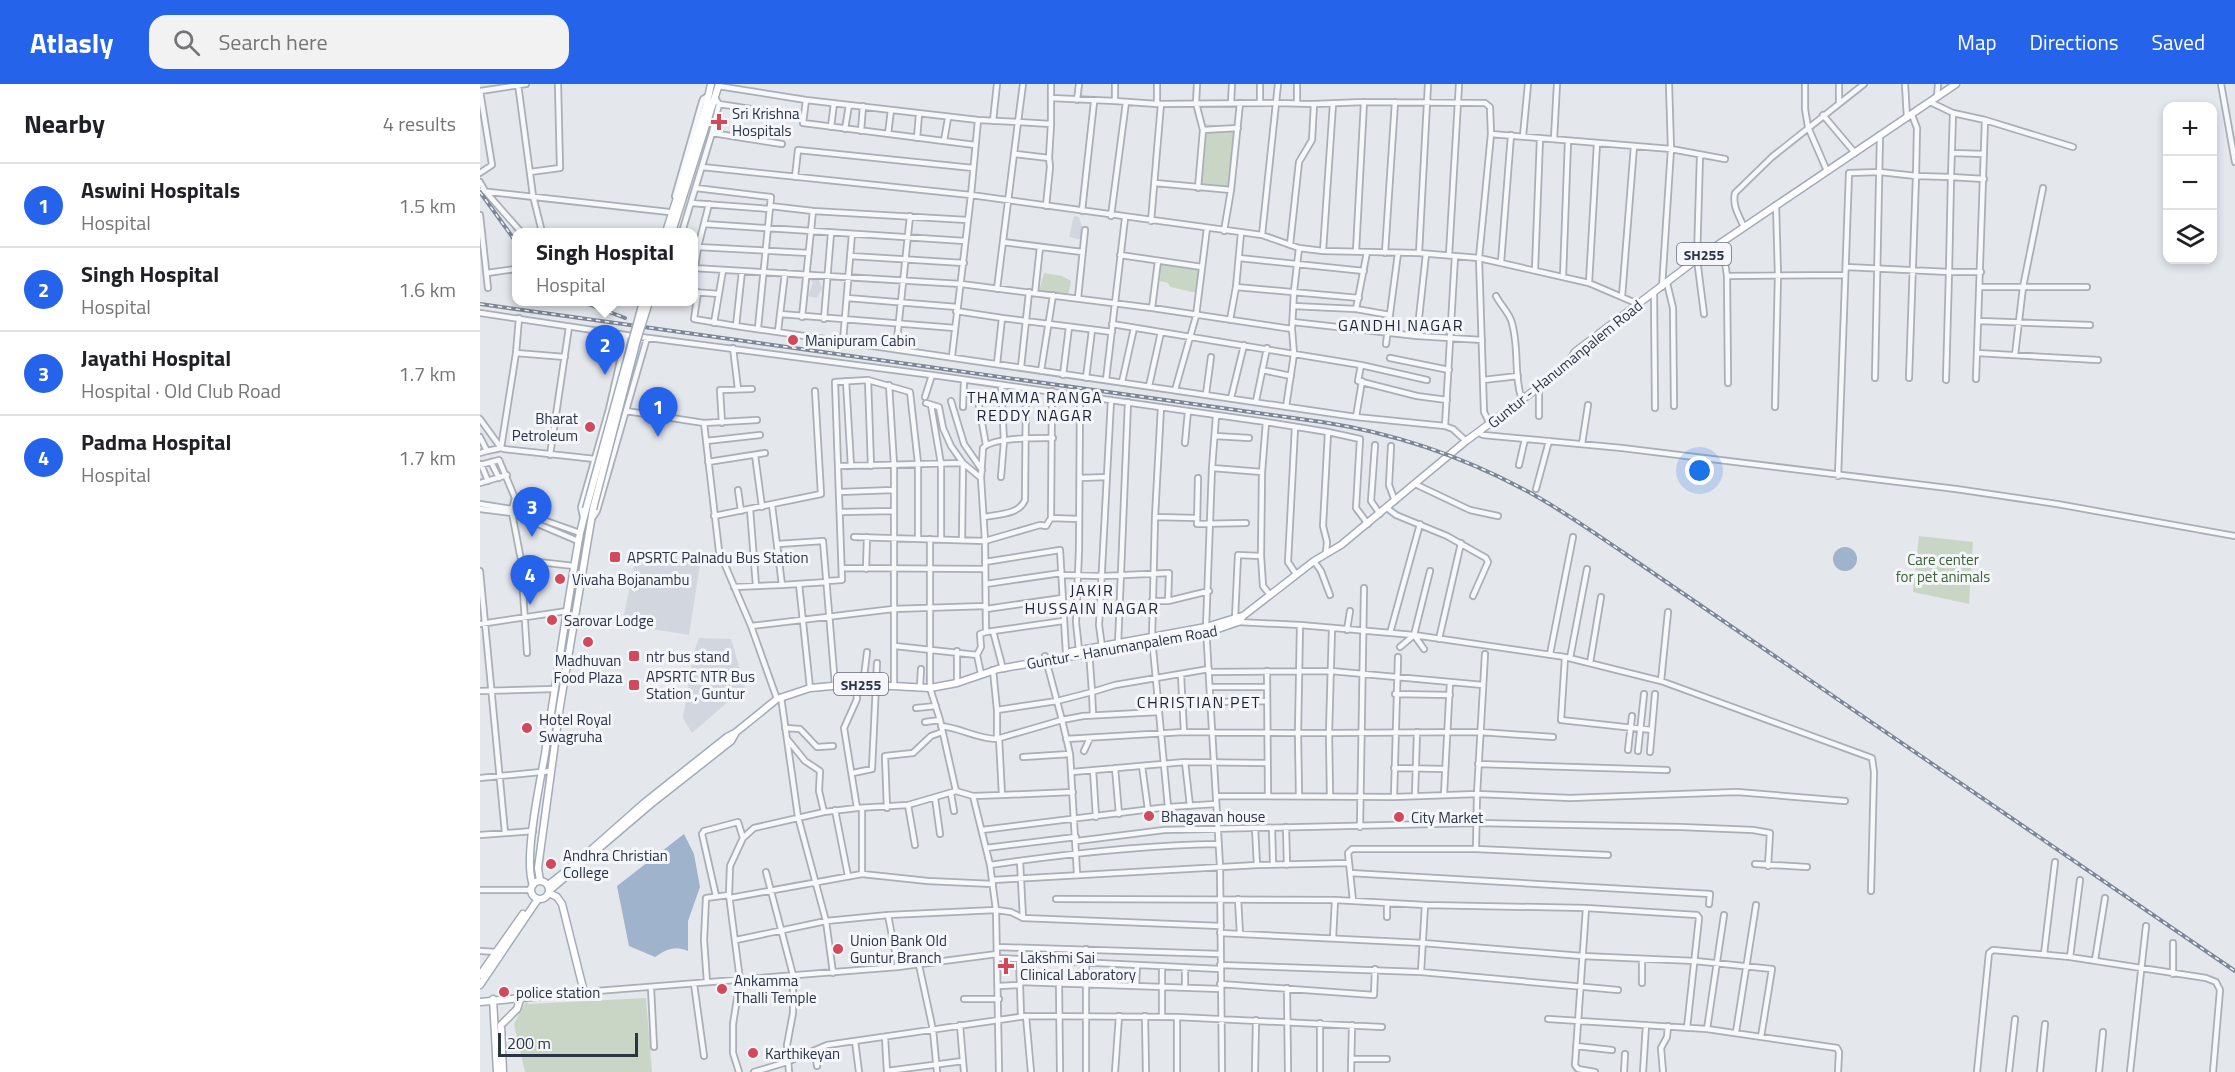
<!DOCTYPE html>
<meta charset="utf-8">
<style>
body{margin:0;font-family:"Titillium Web",sans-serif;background:#f2f2f2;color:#202124}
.controls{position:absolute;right:18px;top:18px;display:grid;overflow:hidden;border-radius:12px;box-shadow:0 3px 9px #0003}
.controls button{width:54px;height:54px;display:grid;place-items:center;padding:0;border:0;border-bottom:2px solid #e0e0e0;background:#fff;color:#202124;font:30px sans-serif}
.scale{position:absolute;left:18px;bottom:15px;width:140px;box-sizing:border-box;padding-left:6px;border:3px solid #2b3445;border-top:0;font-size:16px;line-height:21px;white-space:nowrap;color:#2b3445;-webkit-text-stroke:4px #f4f6f9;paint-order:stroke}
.you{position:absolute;left:1220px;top:387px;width:21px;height:21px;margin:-15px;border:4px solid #fff;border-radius:50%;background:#1a73e8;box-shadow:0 0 0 9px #1a73e833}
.badge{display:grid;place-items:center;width:39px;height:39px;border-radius:50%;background:#2563eb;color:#fff;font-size:20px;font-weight:700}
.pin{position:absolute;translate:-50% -50px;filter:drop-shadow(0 2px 3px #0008)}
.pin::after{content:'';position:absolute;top:32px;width:21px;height:18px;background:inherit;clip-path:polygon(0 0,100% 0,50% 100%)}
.popup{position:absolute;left:32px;top:144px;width:186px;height:78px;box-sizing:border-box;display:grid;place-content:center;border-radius:12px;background:#fff;filter:drop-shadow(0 2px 4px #0005);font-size:20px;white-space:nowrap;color:#757577}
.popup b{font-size:22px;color:#202124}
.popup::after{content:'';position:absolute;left:50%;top:100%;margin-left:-12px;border:12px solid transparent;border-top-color:#fff}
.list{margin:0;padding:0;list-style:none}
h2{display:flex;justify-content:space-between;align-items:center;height:78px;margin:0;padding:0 24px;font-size:26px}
h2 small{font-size:20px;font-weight:400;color:#757577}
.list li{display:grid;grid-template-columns:39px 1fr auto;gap:18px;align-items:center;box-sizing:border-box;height:84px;padding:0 24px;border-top:2px solid #e0e0e0}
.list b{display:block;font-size:22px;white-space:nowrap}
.list p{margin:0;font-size:20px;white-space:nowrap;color:#757577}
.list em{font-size:20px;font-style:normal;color:#757577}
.icon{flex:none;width:33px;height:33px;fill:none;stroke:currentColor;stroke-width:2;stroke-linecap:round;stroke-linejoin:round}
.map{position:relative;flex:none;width:1755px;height:988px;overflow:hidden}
header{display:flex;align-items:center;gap:36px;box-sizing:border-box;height:84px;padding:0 30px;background:#2563eb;color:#fff}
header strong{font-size:28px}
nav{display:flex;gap:33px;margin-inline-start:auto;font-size:21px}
.search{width:420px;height:54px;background:#f2f2f2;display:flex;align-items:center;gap:15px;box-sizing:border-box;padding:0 21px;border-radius:18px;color:#757577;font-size:22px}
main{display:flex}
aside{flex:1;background:#fff}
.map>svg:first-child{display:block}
</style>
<header>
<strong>Atlasly</strong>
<div class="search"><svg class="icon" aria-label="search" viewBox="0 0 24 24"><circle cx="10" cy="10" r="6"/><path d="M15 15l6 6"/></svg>Search here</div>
<nav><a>Map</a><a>Directions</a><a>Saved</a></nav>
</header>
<main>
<aside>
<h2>Nearby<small>4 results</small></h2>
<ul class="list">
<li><span class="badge">1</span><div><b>Aswini Hospitals</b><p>Hospital</p></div><em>1.5 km</em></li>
<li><span class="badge">2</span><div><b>Singh Hospital</b><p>Hospital</p></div><em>1.6 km</em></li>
<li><span class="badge">3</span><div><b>Jayathi Hospital</b><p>Hospital · Old Club Road</p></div><em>1.7 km</em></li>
<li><span class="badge">4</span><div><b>Padma Hospital</b><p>Hospital</p></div><em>1.7 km</em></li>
</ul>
</aside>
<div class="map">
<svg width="1755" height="988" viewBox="0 0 1755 988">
<rect width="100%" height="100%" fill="#e4e7ec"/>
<path fill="#d2d6de" d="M594,132L599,133L603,145L601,156L589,153Z
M330,195L339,196L342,204L337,214L328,212L333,199Z
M158,464L220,480L209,551L142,540Z
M219,554L251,555L265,603L212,649L203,634L214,568Z"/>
<path fill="#c9d6c5" d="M723,40L755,43L749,105L719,101Z
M681,180L720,186L717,209L690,203L688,199L680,197Z
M564,189L582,192L591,197L588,211L559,207Z
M1439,452L1493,458L1489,520L1433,508Z
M166,914L172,988H45L34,940L46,917L48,920Z"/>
<path fill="#9fb4cc" d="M1353 475a12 12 0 1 1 24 0a12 12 0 1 1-24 0Z
M204,750L214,770L220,803L208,837V867C194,861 186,866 175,873L149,862L137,802Z"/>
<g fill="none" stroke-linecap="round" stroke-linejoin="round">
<g stroke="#a9aeb7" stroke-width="8">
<path id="minor" d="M38,0L53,112L62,148
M543,0L538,38L571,40V14
M571,0V14L635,17V0
M717,0L716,19L723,46L718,104
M817,0V19
M1325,0V25L1328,43L1347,87
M1359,0V18
M1425,0L1427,34
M1741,0L1755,78
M238,2L326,16L498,36L491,111L782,151L819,164L843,167L939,169L999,174L1109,199L1158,220
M1457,13L1458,0
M326,16L323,39L495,61
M597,16L599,0
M635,17L677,20V0
M1450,18L1473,29L1505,36L1593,63
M751,19L752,0
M780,19V0
M239,20L323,33
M677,20L797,19L834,20L884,18L1005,19L1010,23L1011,50L999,174L1004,328L1010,340
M1473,29L1471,93L1504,95
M1343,31L1375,69
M1432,31L1437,44L1436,92L1471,93L1469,188H1501
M498,36L538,38L517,205
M513,37L517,0
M351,43L354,19
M365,45L369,21
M723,46L758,44
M381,47L383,22
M232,49L302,60
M408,50L411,26
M1011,50L1191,65L1245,75
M1043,52L1048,0
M437,54L439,30
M1074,55L1077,0
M464,57L468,34
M1472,69L1504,70
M535,70L569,74L571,40
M1220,71L1217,175L1224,230
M222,83L491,111L472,272
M50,88L80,84L78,0
M0,89L12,81L0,7L46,0
M315,93L318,66L493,84
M0,98L5,107L41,148
M675,99L751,106
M216,104L291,113L278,244
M0,107L189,128
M195,112L221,21L223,15L229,11
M211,119L290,125
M290,122L333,127L487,136
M566,122L570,83L569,74
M602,127L614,18
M0,131L8,204
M631,132L646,18
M671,137L681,20
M224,140L485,157
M1264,143C1259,132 1252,121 1255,109L1292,73L1384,0
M744,147L751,106L760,19
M202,148L232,49L239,20L235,14
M761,149L756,203L879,214
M782,151L798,0
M523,158L602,168
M1242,158L1247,192
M810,161L819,78L832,56L834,20
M218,163L329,169
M843,167L853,20
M876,167L884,18
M905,169L915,18
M939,169L948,0
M640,171L722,183
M969,171L979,0
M370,172L484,179
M759,174L884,187
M1021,178L1031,51
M1366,183L1469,188L1466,296
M213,184L481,200L672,224L812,245
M215,184L218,163L229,120
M1055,186L1060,54
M7,189L36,185
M1083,193L1088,57
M1109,199L1117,59
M1187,199L1193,224L1194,322
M1182,203L1191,65L1189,0
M1501,203H1607
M213,208L239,210
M218,208L214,235L256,242L262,187
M1174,208L1175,324
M555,209L560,163
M1016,212C1020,220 1028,228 1031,236C1040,262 1033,291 1042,316
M1142,213L1154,62
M367,214L477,223
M598,214L605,146
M813,222L876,225L910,231
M672,224L678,177
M876,225L887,168
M476,227L522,234L517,280
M0,229L146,251L452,291L786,338L848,348L843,442L847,458L846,468
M300,230L475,244
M322,233L333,127
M522,234L632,248
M344,235L351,149
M750,236L756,203
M1499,237L1610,241
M813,238L937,252L1002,256
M234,239L243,186
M632,240L881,281L947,296
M256,242L876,333L965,342L973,345L986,357
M298,247L305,189
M937,252L946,170
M363,257L372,150
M906,260L918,169
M253,264L258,305
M416,265L430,132
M36,269L85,273
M1497,269L1618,276
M1535,271L1543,203L1563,104
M910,274L969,286
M881,281L878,297L937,312L967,316
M541,283L549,208
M782,286L811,292
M561,287L573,211
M583,291L589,243
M606,294L612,246
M1395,294L1400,51
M1496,295L1505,36
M388,296L391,382
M626,296L645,134
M1003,296L1038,292
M366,297L371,382
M642,298L654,244
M1248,299L1247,192L1365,191
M409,301L414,381V602
M669,302L681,248
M1059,303V332
M695,306L716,232L727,144
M572,307L571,434L599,435
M726,310L731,273
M445,313L452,291
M751,314L764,261
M471,317L484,360L502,386
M776,317L787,264
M446,319L459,323L463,344L471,362L483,379L482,456
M451,321L461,380V455
M499,322L506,361
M483,323L484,296
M681,323L675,433L672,554L688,723
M806,323L814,270L812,245L814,207L819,164
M1295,323L1298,191L1296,121
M146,327L224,339L277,336
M736,332L732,384L726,543L740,782L742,988
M876,333L882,297
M0,335L21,364L24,365L115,375
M786,338L782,388L781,472L783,502L790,511
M224,339L239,467L271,542L297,615
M242,339L240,306L272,305
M965,342L975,172
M815,343L808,478L816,490
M848,348L880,355L876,424L888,440
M999,349L1003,351L1142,364L1476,405L1577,420L1755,452
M735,352L769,354
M0,353L7,367L0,369
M226,357L280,351
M705,359L708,327
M1102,360L1108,321
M895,361L891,417L900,430
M911,362L909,401L915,417
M7,367L21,364L36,269L39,234
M70,371L89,243
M275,371L282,423
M11,378L19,394
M228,378L285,369
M1,380L8,397
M0,381L19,376L35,414L32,425
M1039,381L1045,355
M359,382L483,379L501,394
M732,384L782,388
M1358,392L1369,89L1400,88L1436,92L1429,294
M521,393L524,357L521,301
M600,394L627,393
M718,394L717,440L766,439
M0,399L27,391
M935,400L990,426L1018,432
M1056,405L1069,357
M258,406L261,427
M360,408L413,406
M0,420L32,425L100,449
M907,424L916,431L967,452L1006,474L1008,478L993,512
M0,425L32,429L98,457
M270,425L276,502
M361,428L413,427
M32,429L41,476L47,569
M234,432L341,410L335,307
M103,433L101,423L129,325L146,251
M113,433L117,427L167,254
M504,433C518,430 539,431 545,416L546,304
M675,433L717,434
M374,453L505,457L560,441L566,442L571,434
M450,455V604L460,636L476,707L493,712L510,781L516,826L519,988
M298,460L343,457L355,601
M781,472L758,471L755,534L758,538L820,541L934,551L1085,573L1081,636L1172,646
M41,476L94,482
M834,477L841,487L850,511
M505,478L580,466L586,569
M362,484L505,485
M386,485L387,453
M0,487L25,749
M581,491L623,492L689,489L688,517
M347,497L362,496L355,298L388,296L430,308L438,379V455
M319,500L330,604
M506,500L581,489
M302,501L347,498
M254,503L302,501L292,421
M672,517H688L729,507
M506,525L582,514
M0,540L87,527
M271,542L413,525L505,522
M867,546L870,527
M513,547L523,585
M506,548L505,457L501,394L503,364C513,353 557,354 573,354
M910,549L940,440
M934,551L950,487
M959,555L981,459
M638,561L648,318
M415,562L497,571
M622,563L619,541L631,316
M920,563L934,551L944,565
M599,566L596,538L599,466L600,312
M477,567V599
M1070,570L1093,453
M1085,573L1181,597L1392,674L1394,688L1391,807
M1090,574L1107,485
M1110,579L1121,513
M787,587L788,712
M729,588L851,587L1003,601
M501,590L497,571L501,563L500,550L506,548L583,537
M701,591L704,648
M1181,597L1188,528
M383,601L387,568
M440,602L441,585
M731,603H787
M0,607L74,605
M915,610L970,611
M301,613L318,733L346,837L353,889
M732,618L787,617
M436,624L456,622
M517,626L577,617L612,608L609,566
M613,631L612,608L635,601L729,585
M445,638L460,636
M461,642C481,644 497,655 517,655V626L513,586
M305,644L320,645L337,663L353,662
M520,654L582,636L565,572
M586,655L704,648L818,649L820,541
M308,656L325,677L340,687L339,707L344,728
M1148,666L1152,632
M604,667L610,654
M1158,667L1164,610
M1170,668L1175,610
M590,670L597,789
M543,673L590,670L582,636L603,632L679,628
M705,678L710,722
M998,680L1187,686
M662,682L668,726
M635,684L639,730
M914,684L965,685
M613,686L616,733
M592,688L705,678L787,679
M373,689L392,685L397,579
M0,694L71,687
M471,710L474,727
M964,710L970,598
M522,711L593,708
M819,711L818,649H849L852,544
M935,711L937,648
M493,712L522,711L519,654
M736,712L914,713L997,710L1090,714L1257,708L1365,717
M850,712L849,649L1000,648L1073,653
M914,713L918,573
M455,714L460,750
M428,721L435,761
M377,724L428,721L476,707
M407,724L405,672L433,669L451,652L462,648
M382,725V790
M355,726L368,792
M806,743L807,781
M880,743L884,504
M775,744L777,781
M792,744L793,780
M502,746L688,723L736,720
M0,751L53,747
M597,757L684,746L998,739L1201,743L1273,746L1290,749L1288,782
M506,764L596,753
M996,765L997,710L1005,570
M540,777L543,834
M1275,780L1327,783
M510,781C585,770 662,761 738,760
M286,788L313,891V929L307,961L309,988
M870,789L1230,810L1229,820
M513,796L777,781L869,779
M0,806H51
M236,812L222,750L224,747L258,738L263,754
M250,814L382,790L448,797L513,800
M576,815L855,816L945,821L1106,824L1217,831L1219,834L1207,944
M758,815L760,850
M873,817L868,769L872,765H996L1128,771
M945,821L941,888L1138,906
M1106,824L1095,981L1098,985L1115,988
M408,831L418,883
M1244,831L1227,945L1357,964L1359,968L1358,988
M907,833V819
M740,849L943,859L1102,872L1215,877L1292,885L1281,953
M853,854L855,816
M256,856L346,837L408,831L516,826L531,828L543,834L741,842
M1693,859V890
M517,863L740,870
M606,865V988
M0,867L17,868
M1564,870L1575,778
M1590,873L1600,796
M517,874L740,885
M1615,876L1625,814
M439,881L453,946L457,988
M740,881L941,888
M227,898L224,856L226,814L249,811
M540,898L741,905
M579,899L580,988
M1162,899V875
M214,900L224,972
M740,900L894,911L895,885
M540,901L541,932
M519,902L540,901L539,875
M656,902L657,881
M705,903V884
M171,904L174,963
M807,904L808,988
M104,908L418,883L517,870
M484,915H519
M546,932L551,988
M665,932L666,988
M682,933V882
M1068,935L1227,945
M1256,948L1276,821
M405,953L407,988
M375,957L379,988
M1096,962L1132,966
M335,967L337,982
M871,975H907
M483,977L484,988
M407,987L483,977L480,941
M259,988L253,969V940L260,896L249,811L250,782L263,754L274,744L344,728L377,724L364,644L377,615L375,600
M274,988L307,978L347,961L546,932L697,933L902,943
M635,988L639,932
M697,988V933
M775,988L776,936
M840,988V939
M871,988L872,941
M1144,988L1145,970
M1163,988L1166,941
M1183,988L1181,964L1187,953L1188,942
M1497,988L1509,869L1513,866L1590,873L1726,894L1736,898L1740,906L1733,988
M1529,988L1535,935
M1560,988L1565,940
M1619,988L1623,948
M1650,988L1666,842"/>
</g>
<g stroke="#a3abb8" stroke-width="9">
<path id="major" d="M186,148L226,23L231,0
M192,148L239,0
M590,568L726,543L762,532
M51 806a9 9 0 1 1 18 0a9 9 0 1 1-18 0Z
M60,797L58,784L80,622L113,425
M53,801C43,776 60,699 65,670C76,596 87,522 100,449L106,425
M68,801L95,780L164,719L247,653L255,649L297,615L330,604L375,600L450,604L477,599L518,585L726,549L758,538L763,532L834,477L861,461L986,357L1086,283L1095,268L1217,175L1476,0
M70,806L171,720L251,657L255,650
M0,891L43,830
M0,901L58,815
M13,915L17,988
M0,918L104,908L82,820L77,813L69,809
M23,988L21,941L37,925L41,913"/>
</g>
<use href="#minor" stroke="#f7f8fa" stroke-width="4.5"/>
<use href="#major" stroke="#fff" stroke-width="6"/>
<g stroke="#7d8696" stroke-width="4">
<path id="rail" d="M0,108L36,158
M103,218L145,234
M0,220L842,338C913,349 979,371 1043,405C1078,423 1111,447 1144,469L1755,887"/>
</g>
<use href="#rail" stroke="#f4f6f9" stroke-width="1.5" stroke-dasharray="4.5" stroke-linecap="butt"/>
<g stroke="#a3abb8" stroke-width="9" stroke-linecap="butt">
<path id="major-bridge" d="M106,425L163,218
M113,425L157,256L169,218"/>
</g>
<use href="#major-bridge" stroke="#fff" stroke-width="6"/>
</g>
<g fill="#d1495b" stroke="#f4f6f9" stroke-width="2">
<path d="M236 29h6v6h6v6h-6v6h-6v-6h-6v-6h6z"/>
<circle cx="313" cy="256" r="6"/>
<circle cx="110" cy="343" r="6"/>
<rect x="129" y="467" width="12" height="12" rx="3"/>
<circle cx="80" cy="495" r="6"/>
<circle cx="72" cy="536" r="6"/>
<circle cx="108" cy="558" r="6"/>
<rect x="148" y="566" width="12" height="12" rx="3"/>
<rect x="148" y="595" width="12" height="12" rx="3"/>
<circle cx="47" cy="644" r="6"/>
<circle cx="669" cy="732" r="6"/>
<circle cx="919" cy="733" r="6"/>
<circle cx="71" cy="780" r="6"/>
<circle cx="358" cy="865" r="6"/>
<path d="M523 873h6v6h6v6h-6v6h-6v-6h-6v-6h6z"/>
<circle cx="242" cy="905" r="6"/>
<circle cx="24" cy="908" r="6"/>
<circle cx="273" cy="969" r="6"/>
</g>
<g text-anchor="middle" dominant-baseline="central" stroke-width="6" stroke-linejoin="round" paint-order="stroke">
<g fill="#f4f6f9" stroke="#676e7b" stroke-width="1.5">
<rect x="1197" y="159" width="54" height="22" rx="4.5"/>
<rect x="354" y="589" width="54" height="22" rx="4.5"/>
</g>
<g font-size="14" font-weight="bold" fill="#2b3445">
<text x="1224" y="170">SH255</text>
<text x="381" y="600">SH255</text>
</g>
<g font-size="15" fill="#2b3445" stroke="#f4f6f9" text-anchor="start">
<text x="252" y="29">Sri Krishna<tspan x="252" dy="17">Hospitals</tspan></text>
<text x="325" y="256">Manipuram Cabin</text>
<text x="98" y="334" text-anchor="end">Bharat<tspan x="98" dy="17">Petroleum</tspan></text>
<text x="147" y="473">APSRTC Palnadu Bus Station</text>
<text x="92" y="495">Vivaha Bojanambu</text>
<text x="84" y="536">Sarovar Lodge</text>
<text x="166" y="572">ntr bus stand</text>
<text x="108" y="576" text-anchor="middle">Madhuvan<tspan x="108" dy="17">Food Plaza</tspan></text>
<text x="166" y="592">APSRTC NTR Bus<tspan x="166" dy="17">Station , Guntur</tspan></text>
<text x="59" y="635">Hotel Royal<tspan x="59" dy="17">Swagruha</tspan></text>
<text x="681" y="732">Bhagavan house</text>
<text x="931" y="733">City Market</text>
<text x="83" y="771">Andhra Christian<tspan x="83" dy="17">College</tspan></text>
<text x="370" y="856">Union Bank Old<tspan x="370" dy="17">Guntur Branch</tspan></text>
<text x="540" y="873">Lakshmi Sai<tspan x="540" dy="17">Clinical Laboratory</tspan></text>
<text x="254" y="896">Ankamma<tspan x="254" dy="17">Thalli Temple</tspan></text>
<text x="36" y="908">police station</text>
<text x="285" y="969">Karthikeyan</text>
</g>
<g font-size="15" fill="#2b3445" stroke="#f4f6f9">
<text transform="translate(1085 280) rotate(-39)">Guntur - Hanumanpalem Road</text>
<text transform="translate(642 563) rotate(-10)">Guntur - Hanumanpalem Road</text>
</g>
<g font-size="15" fill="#3f6138" stroke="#f4f6f9">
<text x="1463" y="475">Care center<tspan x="1463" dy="17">for pet animals</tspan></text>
</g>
<g font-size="16" letter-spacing="1.5" fill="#1d2536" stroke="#f4f6f9">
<text x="921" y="241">GANDHI NAGAR</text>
<text x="555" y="313">THAMMA RANGA<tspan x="555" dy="18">REDDY NAGAR</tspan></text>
<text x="612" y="506">JAKIR<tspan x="612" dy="18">HUSSAIN NAGAR</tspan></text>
<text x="719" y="618">CHRISTIAN PET</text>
</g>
</g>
</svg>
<div class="controls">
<button>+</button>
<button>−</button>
<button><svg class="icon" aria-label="layers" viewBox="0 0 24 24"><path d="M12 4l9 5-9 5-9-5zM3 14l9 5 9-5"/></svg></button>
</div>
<div class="scale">200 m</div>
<div class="you"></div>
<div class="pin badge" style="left:178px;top:353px">1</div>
<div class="pin badge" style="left:125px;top:291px">2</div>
<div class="popup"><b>Singh Hospital</b>Hospital</div>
<div class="pin badge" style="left:52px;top:453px">3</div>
<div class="pin badge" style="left:50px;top:521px">4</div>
</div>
</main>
